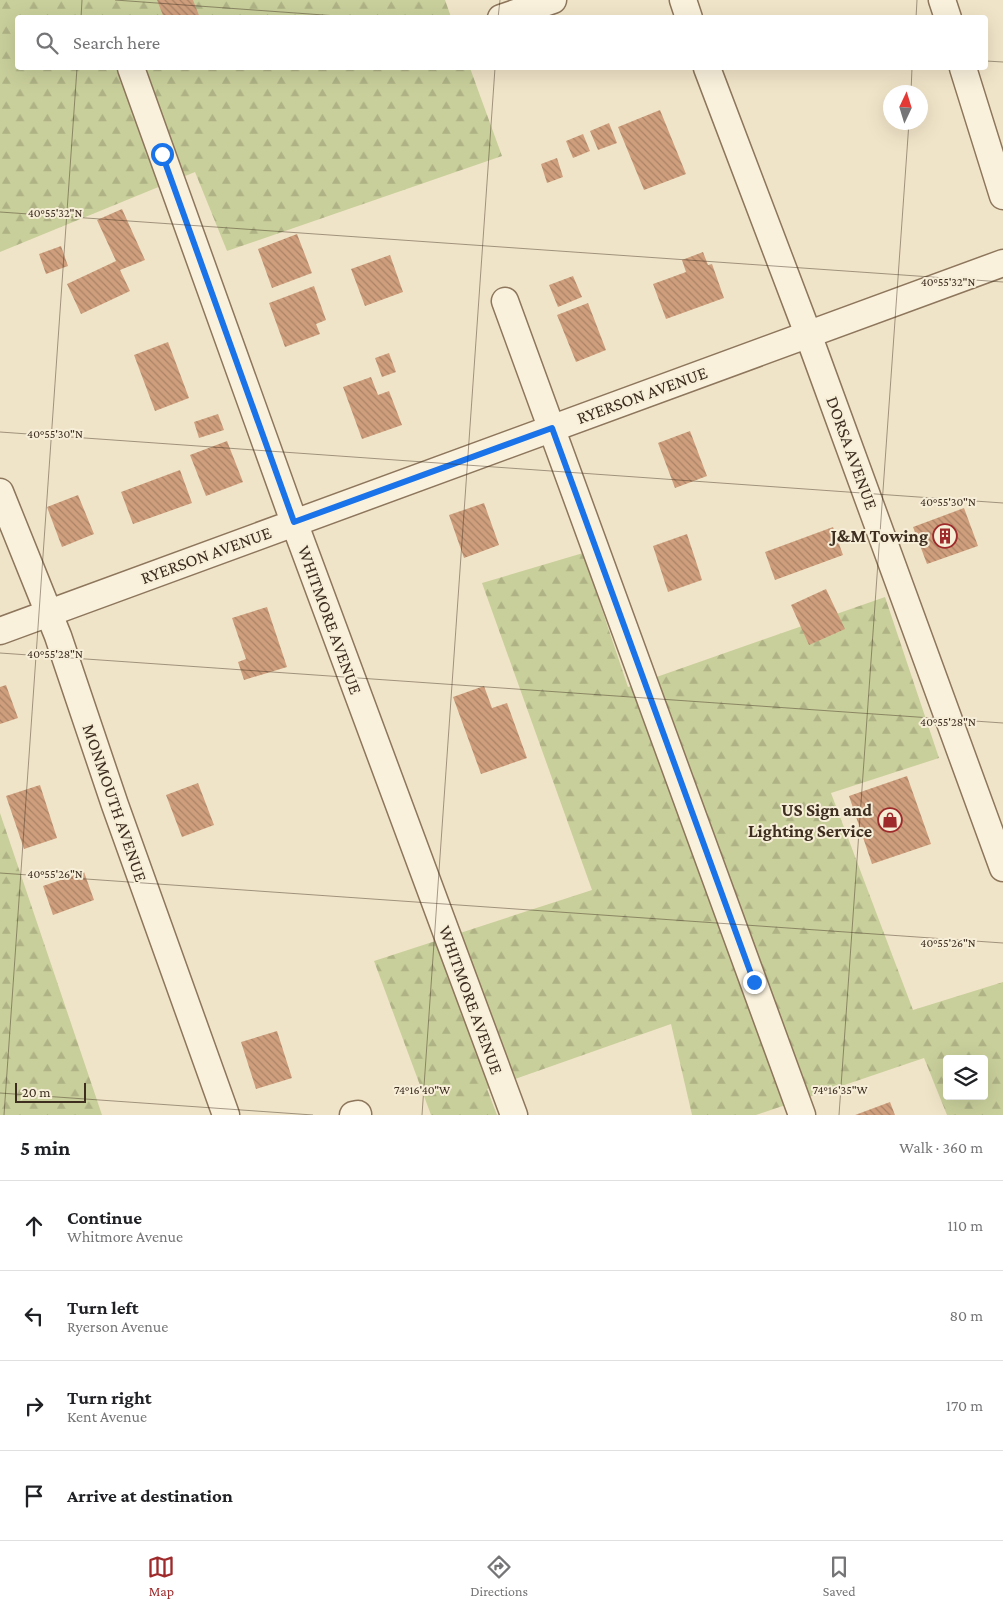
<!DOCTYPE html>
<meta charset="utf-8">
<style>
body{margin:0;font-family:"Crimson Pro",serif;background:#f6f6f6;color:#202124}
.controls{position:absolute;right:15px;bottom:15px;display:grid;overflow:hidden;border-radius:5px;box-shadow:0 5px 20px #0002}
.controls button{width:45px;height:45px;display:grid;place-items:center;padding:0;border:0;border-bottom:1px solid #e0e0e0;background:#fff;color:#202124;font:25px sans-serif}
.compass{position:absolute;left:883px;top:85px;width:45px;height:45px;border-radius:50%;background:#fff;box-shadow:0 5px 20px #0002;rotate:4deg}
.scale{position:absolute;left:15px;bottom:12px;width:71px;box-sizing:border-box;padding-left:5px;border:2px solid #3d2e20;border-top:0;font-size:14px;line-height:18px;white-space:nowrap;color:#3d2e20;-webkit-text-stroke:4px #f7eed8;paint-order:stroke}
.stop{position:absolute;width:15px;height:15px;margin:-11px;border:4px solid #1a73e8;border-radius:50%;background:#fff}
.stop.end{background:#1a73e8;border-color:#fff;box-shadow:0 1px 5px #0008}
.list{margin:0;padding:0;list-style:none}
h2{display:flex;justify-content:space-between;align-items:center;height:65px;margin:0;padding:0 20px;font-size:21px}
h2 small{font-size:16px;font-weight:400;color:#757577}
.list li{display:grid;grid-template-columns:32px 1fr auto;gap:15px;align-items:center;box-sizing:border-box;height:90px;padding:0 20px;border-top:1px solid #e0e0e0}
.list b{display:block;font-size:19px;white-space:nowrap}
.list p{margin:0;font-size:16px;white-space:nowrap;color:#757577}
.list em{font-size:16px;font-style:normal;color:#757577}
.icon{flex:none;width:28px;height:28px;fill:none;stroke:currentColor;stroke-width:2;stroke-linecap:round;stroke-linejoin:round}
.map{position:relative;flex:none;width:1003px;height:1115px;overflow:hidden}
.search{position:absolute;background:#fff;box-shadow:0 5px 20px #0002;left:15px;right:15px;top:15px;height:55px;display:flex;align-items:center;gap:12px;box-sizing:border-box;padding:0 18px;border-radius:5px;color:#757577;font-size:19px}
.sheet{height:425px;background:#fff}
nav{display:flex;justify-content:space-around;align-items:center;box-sizing:border-box;height:70px;border-top:1px solid #e0e0e0;background:#fff;font-size:14px;color:#757577}
nav a{display:grid;justify-items:center;gap:2px}
nav .on{color:#9e2a2b}
.map>svg:first-child{display:block}
</style>
<div class="map">
<svg width="1003" height="1115" viewBox="0 0 1003 1115">
<defs>
<pattern id="forest-firs" width="22" height="20" patternUnits="userSpaceOnUse" patternTransform="scale(1.25)"><rect width="22" height="20" fill="#c9cf9b"/><path d="M5 1l3.5 6h-7zM16 11l3.5 6h-7z" fill="#aeb285"/></pattern>
<pattern id="building-back-hatch" width="6" height="6" patternUnits="userSpaceOnUse" patternTransform="scale(1.25)"><rect width="6" height="6" fill="#cf9f7d"/><path d="M-1 5l2 2M0 0l6 6M5-1l2 2" fill="none" stroke="#a98266"/></pattern>
</defs>
<rect width="100%" height="100%" fill="#f0e4c8"/>
<path fill="url(#forest-firs)" fill-rule="evenodd" d="M0,0H445L451,17L18,18V68H470L502,156L227,251L195,172L0,252Z
M583,553L628,687L885,597L939,758L831,793L913,1010L1003,982V1115H947L924,1058L756,1115H692L671,1024L487,1089L497,1115H431L374,961L592,890L482,583ZM947,1059H984V1096H947Z
M0,813L102,1115H0Z"/>
<path fill="url(#building-back-hatch)" d="M157,0H193L200,18H164Z
M660,110L686,174L644,190L618,127Z
M609,123L617,143L598,150L590,131Z
M583,134L590,151L573,158L566,141Z
M557,158L563,177L547,183L541,164Z
M122,209L145,260L120,270L130,291L81,314L67,284L116,261L97,220Z
M297,234L312,273L272,288L258,249Z
M61,246L68,266L46,274L39,254Z
M703,252L708,265L712,264L724,298L666,319L653,284L686,272L682,260Z
M390,255L403,292L365,306L351,269Z
M573,276L582,297L558,307L549,285Z
M314,286L326,320L316,324L320,334L285,347L269,303Z
M588,303L606,350L576,362L557,315Z
M168,342L189,398L155,411L134,355Z
M389,353L396,372L382,377L375,358Z
M371,377L378,395L389,391L402,425L362,439L343,387Z
M218,414L224,430L199,438L194,422Z
M690,431L707,476L675,488L658,443Z
M227,441L243,482L206,496L190,455Z
M180,470L192,503L133,524L121,492Z
M78,495L94,534L62,547L47,507Z
M484,503L499,545L464,558L449,515Z
M964,508L978,546L927,564L913,527Z
M833,527L843,555L775,580L765,552Z
M687,534L702,580L668,592L653,546Z
M826,589L845,629L809,645L791,605Z
M267,607L287,667L244,680L238,662L246,659L232,618Z
M6,685L18,718L0,724V687Z
M484,686L492,708L507,703L527,758L481,774L453,697Z
M907,776L931,844L872,864L849,796Z
M198,783L214,825L182,837L166,795Z
M40,785L57,838L24,849L6,796Z
M84,872L94,900L53,915L43,886Z
M277,1031L292,1078L256,1089L241,1042Z
M890,1102L895,1115H855Z"/>
<g fill="none" stroke-linecap="round" stroke-linejoin="round">
<g stroke="#8d765c" stroke-width="29">
<path id="minor" d="M683,0L689,18
M942,0L948,18
M501,18L553,0
M131,68L294,522L514,1115
M707,68L808,334L1003,868
M963,68L1003,196
M505,301L802,1115
M0,492L58,636L115,805L226,1115
M0,631L1003,263
M353,1115L358,1114"/>
</g>
<use href="#minor" stroke="#faf1dc" stroke-width="26"/>
</g>
<g fill="none" stroke-linecap="round" stroke-linejoin="round">
<path stroke="#1a73e8" stroke-width="6" d="M162,154L294,522L552,428L754,982"/>
</g>
<path fill="none" stroke="#3d2e20" stroke-width="1" stroke-opacity="0.45" d="M115,0L365,18M81,18L82,0M498,18L500,0M916,18L917,0M986,61L1003,62M911,92L912,68M0,212L1003,282M0,432L1003,503M0,653L1003,723M0,873L1003,943M0,1093L313,1115M4,1115L77,68M422,1115L495,68M839,1115L909,122"/>
<defs>
<g id="building-ring" transform="scale(1.25)"><circle r="9.5" fill="#f7eed8" stroke="#9e2a2b" stroke-width="1.5"/><path d="M-4-6H4V6H1V3H-1V6H-4ZM-2.5-4.3h1.7v1.8h-1.7ZM.8-4.3h1.7v1.8H.8ZM-2.5-1h1.7V.8h-1.7ZM.8-1h1.7V.8H.8Z" fill="#9e2a2b"/></g>
<g id="shop-ring" transform="scale(1.25)"><circle r="9.5" fill="#f7eed8" stroke="#9e2a2b" stroke-width="1.5"/><path d="M-5-2.5h2.3a2.7 3.5 0 0 1 5.4 0H5L5.5 6h-11ZM-1.5-2.5h3a1.5 2.3 0 0 0-3 0Z" fill="#9e2a2b"/></g>
</defs>
<g fill-rule="evenodd">
<use href="#building-ring" x="945" y="536"/>
<use href="#shop-ring" x="890" y="820"/>
</g>
<g text-anchor="middle" dominant-baseline="central" stroke-width="4" stroke-linejoin="round" paint-order="stroke">
<g font-size="18" fill="#3d2e20" stroke="#f7eed8">
<text transform="translate(642 395) rotate(-20)">RYERSON AVENUE</text>
<text transform="translate(852 453) rotate(70)">DORSA AVENUE</text>
<text transform="translate(206 555) rotate(-20)">RYERSON AVENUE</text>
<text transform="translate(330 620) rotate(70)">WHITMORE AVENUE</text>
<text transform="translate(115 803) rotate(71)">MONMOUTH AVENUE</text>
<text transform="translate(471 1000) rotate(70)">WHITMORE AVENUE</text>
</g>
<g font-size="18" font-weight="bold" fill="#3d2e20" stroke="#f7eed8" text-anchor="end">
<text x="928" y="536">J&amp;M Towing</text>
<text x="872" y="810">US Sign and<tspan x="872" dy="21">Lighting Service</tspan></text>
</g>
</g>
<g font-size="12" text-anchor="middle" fill="#3d2e20" stroke="#f7eed8" stroke-width="4" stroke-linejoin="round" paint-order="stroke">
<text x="55" y="217">40°55'32"N</text>
<text x="948" y="286">40°55'32"N</text>
<text x="55" y="438">40°55'30"N</text>
<text x="948" y="506">40°55'30"N</text>
<text x="55" y="658">40°55'28"N</text>
<text x="948" y="726">40°55'28"N</text>
<text x="55" y="878">40°55'26"N</text>
<text x="948" y="947">40°55'26"N</text>
<text x="422" y="1094">74°16'40"W</text>
<text x="840" y="1094">74°16'35"W</text>
</g>
</svg>
<div class="controls">
<button><svg class="icon" aria-label="layers" viewBox="0 0 24 24"><path d="M12 4l9 5-9 5-9-5zM3 14l9 5 9-5"/></svg></button>
</div>
<svg class="compass" viewBox="-18 -18 36 36"><path d="M0-13l5 13h-10z" fill="#e53935"/><path d="M0 13l5-13h-10z" fill="#757577"/></svg>
<div class="scale">20 m</div>
<div class="stop" style="left:162px;top:154px"></div>
<div class="stop end" style="left:754px;top:982px"></div>
<div class="search"><svg class="icon" aria-label="search" viewBox="0 0 24 24"><circle cx="10" cy="10" r="6"/><path d="M15 15l6 6"/></svg>Search here</div>
</div>
<section class="sheet">
<h2>5 min<small>Walk · 360 m</small></h2>
<ul class="list">
<li><svg class="icon" aria-label="ahead" viewBox="0 0 24 24"><path d="M12 20V5M6 11l6-6 6 6"/></svg><div><b>Continue</b><p>Whitmore Avenue</p></div><em>110 m</em></li>
<li><svg class="icon" aria-label="left" viewBox="0 0 24 24"><path d="M17 20v-9H6M10 6l-5 5 5 5"/></svg><div><b>Turn left</b><p>Ryerson Avenue</p></div><em>80 m</em></li>
<li><svg class="icon" aria-label="right" viewBox="0 0 24 24"><path d="M7 20v-9h11M14 6l5 5-5 5"/></svg><div><b>Turn right</b><p>Kent Avenue</p></div><em>170 m</em></li>
<li><svg class="icon" aria-label="arrive" viewBox="0 0 24 24"><path d="M6 21V4h12l-3 4 3 4H6"/></svg><div><b>Arrive at destination</b></div></li>
</ul>
</section>
<nav>
<a class="on"><svg class="icon" aria-label="map" viewBox="0 0 24 24"><path d="M3 6l6-2 6 2 6-2v14l-6 2-6-2-6 2zM9 4v14M15 6v14"/></svg>Map</a>
<a><svg class="icon" aria-label="directions" viewBox="0 0 24 24"><path d="M12 3l9 9-9 9-9-9zM9 14v-3h6M13 9l2 2-2 2"/></svg>Directions</a>
<a><svg class="icon" aria-label="saved" viewBox="0 0 24 24"><path d="M7 4h10v16l-5-4-5 4z"/></svg>Saved</a>
</nav>
